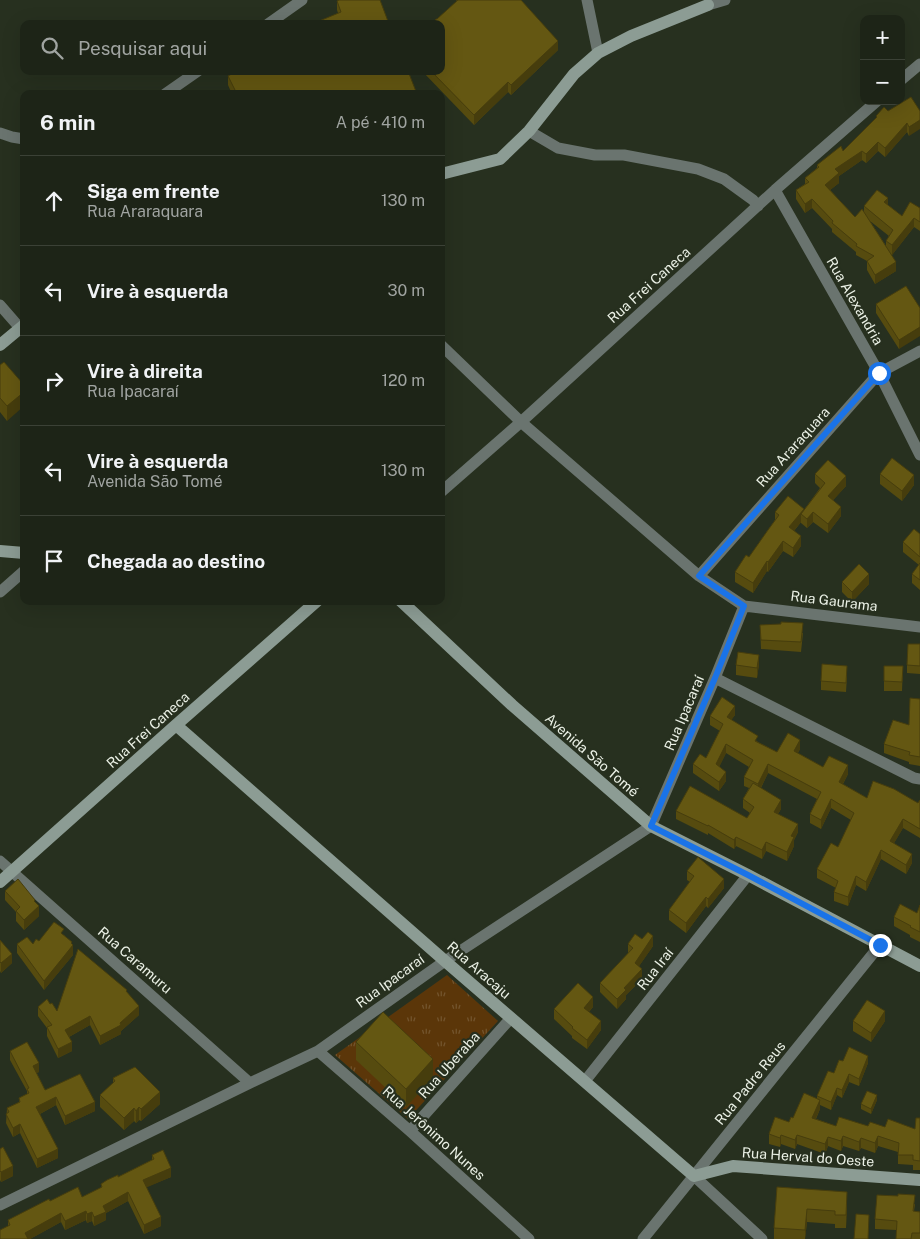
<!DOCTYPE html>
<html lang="pt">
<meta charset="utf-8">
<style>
body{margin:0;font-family:"Public Sans",sans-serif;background:#252c20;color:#f1f3f6}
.controls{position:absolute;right:15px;top:15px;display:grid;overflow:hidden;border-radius:10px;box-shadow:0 5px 20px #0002}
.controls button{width:45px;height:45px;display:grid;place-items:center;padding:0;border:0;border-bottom:1px solid #3b4136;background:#1d2417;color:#f1f3f6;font:25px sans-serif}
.stop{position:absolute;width:15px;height:15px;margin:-11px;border:4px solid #1a73e8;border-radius:50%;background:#fff}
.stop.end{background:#1a73e8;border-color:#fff;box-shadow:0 1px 5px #0008}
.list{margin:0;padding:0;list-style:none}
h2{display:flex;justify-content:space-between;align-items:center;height:65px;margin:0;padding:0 20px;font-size:21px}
h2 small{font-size:16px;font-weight:400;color:#a0a4a1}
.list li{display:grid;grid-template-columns:32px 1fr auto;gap:15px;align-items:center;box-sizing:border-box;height:90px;padding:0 20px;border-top:1px solid #3b4136}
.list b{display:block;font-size:19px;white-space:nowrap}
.list p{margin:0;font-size:16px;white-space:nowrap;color:#a0a4a1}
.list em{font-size:16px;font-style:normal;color:#a0a4a1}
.icon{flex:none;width:28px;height:28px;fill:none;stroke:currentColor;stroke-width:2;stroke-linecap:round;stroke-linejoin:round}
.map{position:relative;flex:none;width:920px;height:1239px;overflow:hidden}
.search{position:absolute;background:#1d2417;box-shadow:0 5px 20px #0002;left:20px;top:20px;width:425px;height:55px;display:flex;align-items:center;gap:12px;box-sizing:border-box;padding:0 18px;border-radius:10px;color:#a0a4a1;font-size:19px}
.panel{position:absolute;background:#1d2417;box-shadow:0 5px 20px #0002;left:20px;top:90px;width:425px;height:515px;border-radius:10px}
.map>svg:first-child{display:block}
</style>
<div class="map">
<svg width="920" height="1239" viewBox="0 0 920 1239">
<defs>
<pattern id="park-tufts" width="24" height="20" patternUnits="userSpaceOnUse" patternTransform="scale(1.25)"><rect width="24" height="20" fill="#5b3609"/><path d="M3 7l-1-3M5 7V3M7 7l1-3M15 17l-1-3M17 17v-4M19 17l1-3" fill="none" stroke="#73542d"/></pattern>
</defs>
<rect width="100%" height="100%" fill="#27301f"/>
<path fill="url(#park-tufts)" d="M447,975L498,1021L408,1119L335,1055Z"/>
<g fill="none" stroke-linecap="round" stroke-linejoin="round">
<path stroke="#6a746f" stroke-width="11" d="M587,0L598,53
M708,5L725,0
M268,24L302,0
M901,80L920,64
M165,94L198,71
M529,131L558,148L595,155H624L698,169L724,179L753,200L758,206
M0,133L12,137L24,139
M775,190L879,373L920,455
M0,305L20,328
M441,345L521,422L699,576L744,606L920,627
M441,492L521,422L775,190L877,101
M699,576L879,373L920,351
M0,592L24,571
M715,678L914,778L920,779
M0,861L250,1083
M318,1051L410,1131L529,1239
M585,1081L748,875
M410,1131L511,1018
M694,1176L762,1239
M0,1205L250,1083L318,1051L445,961L651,826L715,678L744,606
M643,1239L880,945"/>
<path stroke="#8c9c94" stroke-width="12" d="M441,174L500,159L529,131L574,74L598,53L631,36L708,5
M0,345L24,325
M0,551L24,553
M401,601L512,705L651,826L748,875L920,966
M176,725L445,961L694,1176L733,1166L920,1180
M0,882L176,725L317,601"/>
</g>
<path fill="#564b0f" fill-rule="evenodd" d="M456,0H521L558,50L511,95L508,92L474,125L422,71H441L437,19L457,1Z
M337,1L389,24L338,13L337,10Z
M228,76L417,94H232L228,85Z
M911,97L909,136L907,132L885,157L878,151L866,163L862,160L839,176V183L830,190L855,217L864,211V206L888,205L902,216L920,208V231L914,227L892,255L891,254L896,271L875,284L867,270V261L856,255V252L832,232V229L812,208L805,213L796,199V190L805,184V178L817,168V165L843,151L876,118V116L888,111ZM870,221L889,236L886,241V246Z
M876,304L920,308L899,349L876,313Z
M0,365L24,385L7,421L0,412Z
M815,474L846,486L833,500L841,516L828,533L813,522L807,528L801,523V522L794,531L801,546L793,557L783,551L768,572L767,571L753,593L735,582V572L749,557L775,520V512L804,510L820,488L815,483Z
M880,474L914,485L902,501L880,484Z
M920,534V590L912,583V574L919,565L903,552V542Z
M842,582L869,584L852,602L842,592Z
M760,625L803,633L801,652L761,649Z
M920,644V674L907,673V665Z
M759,664L757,678L736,675V665Z
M884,666H903L902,691H884Z
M847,676L846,692L821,690V681Z
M920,699V766L909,764V762L884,753V744L909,725Z
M735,715L731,720L758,742L777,752L800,749L798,753L823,767L848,774L843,784L867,798L918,803L920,800V838L903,828L894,843L912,863L906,874L881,859L866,891L856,885L848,906L834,901V892L836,888L817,878V869L838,847L851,820L831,808L821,829L810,823V814L817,799L768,773L761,788L781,809L778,814L798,832L794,840V846L787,861L766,851L762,859L736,846L734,849L708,833V835L676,819V811L747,818L750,813L743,808V799L749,788L744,786V777L749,767L726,753L719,767L726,781L719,791L693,773V764L706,758L720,731L710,725V716Z
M687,871L724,888L708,908L706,906L686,933L669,920V910L690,882L687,880Z
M5,891L35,902L39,916L24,930L16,921V912L5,900Z
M920,905V942L910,937V935L894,926V917L917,913Z
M64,935L72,945L73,955L44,990L17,953V944H33L39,941Z
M0,940L12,963L1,973L0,971Z
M628,944L653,946L639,966L642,979L626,995V999L617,1009L600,992V983L628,954Z
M127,993L139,1015L121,1031V1034L100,1045L90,1025L69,1037L72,1051L58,1058L47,1036V1028L38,1016V1007L57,1011Z
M593,1007L589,1012L601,1030L587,1049L572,1038V1036L554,1019V1009Z
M853,1021H885L871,1042L853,1031Z
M356,1042L433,1078L406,1107L356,1060Z
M10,1051L39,1072L36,1073L45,1090L95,1111L65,1125L56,1105L40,1114L58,1158L37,1168L20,1133L13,1137L6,1123L7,1108L19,1102V1098L27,1094V1091L10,1060Z
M843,1061L868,1063L859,1086L849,1082L842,1098L837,1095L831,1110L820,1105V1109L816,1119L836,1126L885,1127L915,1129L920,1118V1170H913V1165L898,1164V1152L878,1146L875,1153L861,1148L859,1151L843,1146L841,1151L828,1146L825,1154L797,1144L795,1149L781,1144L780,1147L769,1144V1134L789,1122L817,1098V1096Z
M113,1078L160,1104L141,1121L139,1120L136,1123L134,1121L124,1130L100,1107V1095L113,1083Z
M877,1100L871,1114L861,1109V1104Z
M0,1149L13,1176L1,1182L0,1180Z
M152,1155L171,1177L146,1187L161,1226L144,1234L128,1201L106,1213V1220L94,1226L92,1221L87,1223L86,1220L65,1230L61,1222L30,1239H0L8,1226V1220L50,1201L82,1197L101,1188V1184L118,1177L152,1160Z
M777,1187L847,1205L846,1228H835V1224L807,1222L805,1239H774V1228Z
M915,1204L914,1211L920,1212V1239H896V1230L875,1229V1219Z"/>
<path fill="#463d0d" d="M558,41V50L511,95V85Z
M508,82V92L474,125V115Z
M920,120V129L909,136V127Z
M907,123V132L885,157V148Z
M878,142V151L866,163V154Z
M862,151V160L839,176V183L825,194V185L835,169Z
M888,198V208L884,202Z
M812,199V208L805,213V204Z
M914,218V227L892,255V245Z
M896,262V271L875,284V275Z
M920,327V336L899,349V340Z
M24,392V406L7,421V406Z
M914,475V485L902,501V491Z
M846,476V486L828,506V496Z
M841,507V516L828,533V524Z
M804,509L801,514V522L789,537V527Z
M813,512V522L807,528V519Z
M801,536V546L793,557V548Z
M783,541V551L768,572V562Z
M767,561V571L753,593V583Z
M869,574V584L852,602V592Z
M759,655V664L757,678V668Z
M735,706V715L727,726V717Z
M800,740V749L794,760V751Z
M726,744V753L716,773V764Z
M768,764V773L758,793V784Z
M848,765V774L839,791V782Z
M726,772V781L719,791V782Z
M831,799V808L821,829V820Z
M781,800V809L774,820V812Z
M903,819V828L890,850V841Z
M798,824V832L794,840V846L787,861V852L791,836Z
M736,837V846L734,849V840Z
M766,842V851L762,859V850Z
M881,850V859L866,891V882Z
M912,854V863L906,874V865Z
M856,876V885L848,906V897Z
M724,879V888L708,908V899Z
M706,897V906L686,933V923Z
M35,900V910L39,906V916L24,930V920Z
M653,936V946L635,972V963Z
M72,942V946L73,945V955L44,990V981Z
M12,954V963L1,973V963Z
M642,969V979L626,995V999L617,1009V999L624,988Z
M593,997V1007L584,1017V1008Z
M139,1006V1015L121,1031V1034L100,1045V1036L120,1023Z
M885,1011V1021L871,1042V1033Z
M90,1016V1025L65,1039V1030Z
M601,1021V1030L587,1049V1040Z
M72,1042V1051L58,1058V1049Z
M868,1056V1063L859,1086V1079Z
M433,1059V1078L406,1107V1089Z
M39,1063V1072L33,1075V1066Z
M849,1074V1082L842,1098V1090Z
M837,1088V1095L831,1110V1102Z
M160,1092V1104L141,1121V1109Z
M877,1095V1100L871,1114V1109Z
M56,1097V1105L36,1116V1107Z
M820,1100V1109L812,1127V1118Z
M95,1102V1111L65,1125V1116Z
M139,1107V1120L136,1123V1111Z
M134,1108V1121L124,1130V1118Z
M20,1124V1133L13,1137V1128Z
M781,1135V1144L780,1147V1138Z
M797,1135V1144L795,1149V1140Z
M843,1136V1146L841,1151V1141Z
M878,1136V1146L875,1153V1143Z
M828,1137V1146L825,1154V1144Z
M861,1138V1148L859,1151V1142Z
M58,1149V1158L37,1168V1159Z
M13,1166V1176L1,1182V1172Z
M171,1168V1177L143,1189V1180Z
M128,1192V1201L106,1213V1220L94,1226V1217L103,1206Z
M847,1192V1205L846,1228V1215Z
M807,1209V1222L805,1239V1230Z
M86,1211V1220L65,1230V1221Z
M92,1212V1221L87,1223V1214Z
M61,1213V1222L30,1239H25V1233Z
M161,1217V1226L144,1234V1225Z"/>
<path fill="#645712" stroke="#463d0d" d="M339,0H380L389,24H312L341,12L337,1Z
M458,0H521L558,41L511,85L508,82L474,115L431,71H441V24H431L436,19H437Z
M237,71H408L417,94H237L228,76Z
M911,97L920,111V120L909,127L907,123L885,148L878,142L866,154L862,151L835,169L839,173L825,185L855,217L862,209L896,262L875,275L867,261L874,256L856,246L857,244L832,223L833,221L812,199L805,204L796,190L809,182L805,178L819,167L817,165L841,146L843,151L877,117L876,116L884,107L888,111Z
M877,190L888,198L884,202L902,216L910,202L920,208V222L914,218L892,245L886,241L893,230L864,206Z
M906,286L920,308V327L899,340L876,304Z
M4,362L24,385V392L7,406L0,398V365Z
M892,458L914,475L902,491L880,474Z
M828,460L846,476L828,496L841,507L828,524L813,512L807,519L801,514L825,483L815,474Z
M788,496L804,509L789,527L801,536L793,548L783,541L768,562L767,561L753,583L735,572L746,555L749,557L768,530L779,515L775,512Z
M914,529L920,534V557L903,542Z
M920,563V580L912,574Z
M859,564L869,574L852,592L842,582Z
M781,622L803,623L801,642L761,640L760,625L781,624Z
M908,644H920V666L907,665Z
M738,652L759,655L757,668L736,665Z
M822,664L847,666L846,683L821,681Z
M884,666H903L902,682L884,681Z
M722,697L735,706L727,717L758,736L755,741L777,752L788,733L800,740L794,751L823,767L829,756L848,765L839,782L867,798L873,781L894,789L918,803L920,800V829L903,819L890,841L912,854L906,865L881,850L866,882L856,876L848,897L834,892L838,881L817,869L831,843L838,847L854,813L831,799L821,820L810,814L821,792L768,764L758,784L744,777L753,760L726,744L716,764L726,772L719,782L693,764L700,754L706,758L723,724L710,716Z
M910,698L920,699V757L909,755L910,752L884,744L893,720L909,725Z
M753,783L781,800L774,812L798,824L791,836L794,837L787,852L766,842L762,850L736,837L734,840L708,825V826L676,811L690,786L747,818L754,807L743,799Z
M698,857L724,879L708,899L706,897L686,923L669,910L694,876L687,871Z
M18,879L35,900L34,901L39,906L24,920L16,911L20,907L5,891Z
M900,904L917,913L920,905V932L910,927L911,926L894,917Z
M54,922L64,929L61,933L72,942L71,943L73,945L44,981L17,944L27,937L33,944L36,939L39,941Z
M648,932L653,936L635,963L642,969L624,988L626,990L617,999L600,983L633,948L628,944L635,934L642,939Z
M0,940L12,954L1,963L0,962Z
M78,949L127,990L126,991L139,1006L120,1023L121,1025L100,1036L90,1016L65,1030L72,1042L58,1049L47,1027L52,1025L38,1007L47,999L50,1004L52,1003L57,1011Z
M578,983L593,997L584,1008L601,1021L587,1040L572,1028L573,1027L554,1009Z
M867,1000L885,1011L871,1033L853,1021Z
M383,1012L433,1059L406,1089L356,1042Z
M27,1042L39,1063L33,1066L45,1090L80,1074L95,1102L65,1116L56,1097L36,1107L58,1149L37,1159L20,1124L13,1128L6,1114L9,1112L7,1108L20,1102L19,1098L29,1093L27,1089L29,1088L10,1051Z
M849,1047L868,1056L859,1079L849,1074L842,1090L837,1088L831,1102L817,1096L828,1071L834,1073L839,1060L843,1061Z
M135,1067L160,1092L141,1109L139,1107L136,1111L134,1108L124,1118L100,1095L115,1081L113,1078Z
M867,1091L877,1095L871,1109L861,1104Z
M804,1093L820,1100L812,1118L836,1126L839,1117L868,1126L870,1122L885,1127L888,1119L915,1129L916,1118H920V1161L913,1160V1155H898L899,1143L878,1136L875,1143L861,1138L859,1142L843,1136L841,1141L828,1137L825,1144L797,1135L795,1140L781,1135L780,1138L769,1134L775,1117L789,1122L791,1117L793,1118Z
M3,1147L13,1166L1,1172L0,1171V1149Z
M163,1150L171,1168L143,1180L161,1217L144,1225L128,1192L103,1206L106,1212L94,1217L92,1212L87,1214L86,1211L65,1221L61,1213L25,1233L28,1239H0V1230L10,1225L8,1220L49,1199L50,1201L78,1187L82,1197L102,1187L101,1184L107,1180L118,1175V1177L154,1159L152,1155Z
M777,1187L847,1192L846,1215H835V1211L807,1209L805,1230L774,1228Z
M898,1194L915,1195L913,1211L920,1212V1233H912L911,1239H896L897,1221L875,1219L877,1195L898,1196Z
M856,1214L869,1215L868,1239H854Z"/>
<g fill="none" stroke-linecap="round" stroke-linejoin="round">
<path stroke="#1a73e8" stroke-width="6" d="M879,373L699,576L744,606L715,678L651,826L748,875L880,945"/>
</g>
<g text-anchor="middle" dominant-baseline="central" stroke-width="4.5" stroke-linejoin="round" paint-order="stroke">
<g font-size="14" fill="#ebf1e6" stroke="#27301f">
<text transform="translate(649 285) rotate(-42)">Rua Frei Caneca</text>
<text transform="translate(855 301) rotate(60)">Rua Alexandria</text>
<text transform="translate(793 447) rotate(-48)">Rua Araraquara</text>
<text transform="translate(834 601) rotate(7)">Rua Gaurama</text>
<text transform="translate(684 713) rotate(-67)">Rua Ipacaraí</text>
<text transform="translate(148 730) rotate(-42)">Rua Frei Caneca</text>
<text transform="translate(592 755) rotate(41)">Avenida São Tomé</text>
<text transform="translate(135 960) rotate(41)">Rua Caramuru</text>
<text transform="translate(655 969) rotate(-52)">Rua Iraí</text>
<text transform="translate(479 970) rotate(41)">Rua Aracaju</text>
<text transform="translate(390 981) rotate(-36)">Rua Ipacaraí</text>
<text transform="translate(449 1065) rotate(-48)">Rua Uberaba</text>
<text transform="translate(750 1083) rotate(-51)">Rua Padre Reus</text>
<text transform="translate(434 1133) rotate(42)">Rua Jerônimo Nunes</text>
<text transform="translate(808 1157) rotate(4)">Rua Herval do Oeste</text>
</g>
</g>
</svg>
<div class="controls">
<button>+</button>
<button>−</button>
</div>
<div class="stop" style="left:879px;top:373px"></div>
<div class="stop end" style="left:880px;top:945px"></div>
<div class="search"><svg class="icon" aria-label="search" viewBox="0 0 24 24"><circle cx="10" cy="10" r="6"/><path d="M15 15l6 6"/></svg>Pesquisar aqui</div>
<section class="panel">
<h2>6 min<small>A pé · 410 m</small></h2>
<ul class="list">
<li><svg class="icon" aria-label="ahead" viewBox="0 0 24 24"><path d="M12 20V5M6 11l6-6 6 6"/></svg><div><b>Siga em frente</b><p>Rua Araraquara</p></div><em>130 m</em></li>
<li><svg class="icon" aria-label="left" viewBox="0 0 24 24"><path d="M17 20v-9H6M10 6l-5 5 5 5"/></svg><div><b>Vire à esquerda</b></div><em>30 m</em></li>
<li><svg class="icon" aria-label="right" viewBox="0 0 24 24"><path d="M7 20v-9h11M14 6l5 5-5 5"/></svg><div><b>Vire à direita</b><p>Rua Ipacaraí</p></div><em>120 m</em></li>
<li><svg class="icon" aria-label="left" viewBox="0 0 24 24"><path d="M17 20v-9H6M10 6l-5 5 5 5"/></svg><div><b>Vire à esquerda</b><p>Avenida São Tomé</p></div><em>130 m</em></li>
<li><svg class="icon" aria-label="arrive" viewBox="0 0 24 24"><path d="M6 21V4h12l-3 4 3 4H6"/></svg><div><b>Chegada ao destino</b></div></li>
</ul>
</section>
</div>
